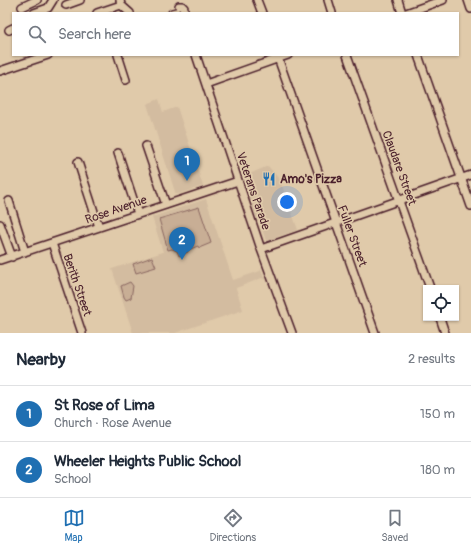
<!DOCTYPE html>
<meta charset="utf-8">
<style>
body{margin:0;font-family:Pangolin,sans-serif;background:#f6f6f7;color:#1f2937}
.controls{position:absolute;right:12px;bottom:12px;display:grid;overflow:hidden;border-radius:0px;box-shadow:0 1px 3px #0004}
.controls button{width:36px;height:36px;display:grid;place-items:center;padding:0;border:0;border-bottom:1px solid #e0e1e3;background:#fff;color:#1f2937;font:20px sans-serif}
.you{position:absolute;left:287px;top:202px;width:14px;height:14px;margin:-10px;border:3px solid #fff;border-radius:50%;background:#1a73e8;box-shadow:0 0 0 6px #1a73e833}
.badge{display:grid;place-items:center;width:26px;height:26px;border-radius:50%;background:#1f6fb2;color:#fff;font-size:13px;font-weight:700}
.pin{position:absolute;translate:-50% -33px;filter:drop-shadow(0 1px 2px #0008)}
.pin::after{content:'';position:absolute;top:21px;width:14px;height:12px;background:inherit;clip-path:polygon(0 0,100% 0,50% 100%)}
.list{margin:0;padding:0;list-style:none}
h2{display:flex;justify-content:space-between;align-items:center;height:52px;margin:0;padding:0 16px;font-size:17px}
h2 small{font-size:13px;font-weight:400;color:#747a83}
.list li{display:grid;grid-template-columns:26px 1fr auto;gap:12px;align-items:center;box-sizing:border-box;height:56px;padding:0 16px;border-top:1px solid #e0e1e3}
.list b{display:block;font-size:15px;white-space:nowrap}
.list p{margin:0;font-size:13px;white-space:nowrap;color:#747a83}
.list em{font-size:13px;font-style:normal;color:#747a83}
.icon{flex:none;width:22px;height:22px;fill:none;stroke:currentColor;stroke-width:2;stroke-linecap:round;stroke-linejoin:round}
.map{position:relative;flex:none;width:471px;height:333px;overflow:hidden}
.search{position:absolute;background:#fff;box-shadow:0 1px 3px #0004;left:12px;right:12px;top:12px;height:44px;display:flex;align-items:center;gap:10px;box-sizing:border-box;padding:0 14px;border-radius:0px;color:#747a83;font-size:15px}
.sheet{height:164px;background:#fff}
nav{display:flex;justify-content:space-around;align-items:center;box-sizing:border-box;height:56px;border-top:1px solid #e0e1e3;background:#fff;font-size:11px;color:#747a83}
nav a{display:grid;justify-items:center;gap:2px}
nav .on{color:#1f6fb2}
.map>svg:first-child{display:block}
</style>
<div class="map">
<svg width="471" height="333" viewBox="0 0 471 333">
<rect width="100%" height="100%" fill="#e0caaa"/>
<filter id="ink" filterUnits="userSpaceOnUse"><feTurbulence type="fractalNoise" baseFrequency=".025" numOctaves="2"/><feDisplacementMap in="SourceGraphic" scale="8" xChannelSelector="R" yChannelSelector="G"/><feConvolveMatrix kernelMatrix="1 2 1 2 8 2 1 2 1" color-interpolation-filters="sRGB"/></filter>
<g filter="url(#ink)">
<path fill="#d3bca0" d="M159,99L163,112L177,107L203,186L176,195L147,104Z
M268,166L280,180L298,230L277,237L276,239L266,241L260,223L256,216L242,177Z
M206,199L233,280L260,271L261,269L265,280L262,278L236,288L243,310L175,333H133L112,269L163,252L152,217Z"/>
<path fill="#c8ae95" stroke="#896660" d="M199,207L211,243L199,248L198,246L188,250V252L179,256L177,251L172,249L168,250L159,219Z
M152,257L156,267L136,273L133,264Z
M130,282L133,286L131,298L126,300L124,297L121,286Z"/>
<g fill="none" stroke-linecap="round" stroke-linejoin="round">
<g stroke="#4a1f2b" stroke-width="10">
<path id="minor" d="M120,0L121,5L130,13
M257,0L262,13
M328,0L332,13
M398,0L402,13
M468,0L471,9
M66,5L80,0
M179,6H182L184,8L183,13
M22,7L37,0
M34,13L48,8L53,0
M97,13L121,5
M172,13L176,12
M406,13L443,0
M9,30L13,28
M118,55L126,80
M196,55L261,249L292,333
M277,55L375,333
M347,55L430,288
M418,55L471,206
M0,71L48,55
M206,84L288,55
M146,146L166,205
M118,153L138,214
M78,162L99,227
M9,201L25,252
M0,224L12,257
M52,243L82,333
M261,249L471,175
M0,260L238,181
M440,318L445,333"/>
</g>
<use href="#minor" stroke="#e0caaa" stroke-width="7"/>
</g>
</g>
<defs>
<g id="restaurant-bare" transform="scale(1.08)"><path d="M-5-6h1v4h1v-4h1v4h1v-4h1v5L-1.5 .5V6h-2V.5L-5-1ZM5-6V6H3V1.5H1.5Q1.5-4 5-6Z" fill="#1f6fb2" stroke="#e0caaa" stroke-width="2.5" paint-order="stroke"/></g>
</defs>
<g fill-rule="evenodd">
<use href="#restaurant-bare" x="269" y="179"/>
</g>
<g text-anchor="middle" dominant-baseline="central" stroke-width="3.5" stroke-linejoin="round" paint-order="stroke">
<g font-size="12" fill="#4a1f2b" stroke="#e0caaa">
<text transform="translate(399 168) rotate(70)">Claudare Street</text>
<text transform="translate(253 191) rotate(71)">Veterans Parade</text>
<text transform="translate(116 210) rotate(-19)">Rose Avenue</text>
<text transform="translate(352 236) rotate(70)">Fuller Street</text>
<text transform="translate(77 285) rotate(71)">Berith Street</text>
</g>
<g font-size="12" font-weight="bold" fill="#4a1f2b" stroke="#e0caaa" text-anchor="start">
<text x="280" y="179">Amo's Pizza</text>
</g>
</g>
</svg>
<div class="controls">
<button><svg class="icon" aria-label="locate" viewBox="0 0 24 24"><circle cx="12" cy="12" r="6"/><path d="M12 2v4M12 18v4M2 12h4M18 12h4"/></svg></button>
</div>
<div class="you"></div>
<div class="pin badge" style="left:187px;top:181px">1</div>
<div class="pin badge" style="left:182px;top:260px">2</div>
<div class="search"><svg class="icon" aria-label="search" viewBox="0 0 24 24"><circle cx="10" cy="10" r="6"/><path d="M15 15l6 6"/></svg>Search here</div>
</div>
<section class="sheet">
<h2>Nearby<small>2 results</small></h2>
<ul class="list">
<li><span class="badge">1</span><div><b>St Rose of Lima</b><p>Church · Rose Avenue</p></div><em>150 m</em></li>
<li><span class="badge">2</span><div><b>Wheeler Heights Public School</b><p>School</p></div><em>180 m</em></li>
</ul>
</section>
<nav>
<a class="on"><svg class="icon" aria-label="map" viewBox="0 0 24 24"><path d="M3 6l6-2 6 2 6-2v14l-6 2-6-2-6 2zM9 4v14M15 6v14"/></svg>Map</a>
<a><svg class="icon" aria-label="directions" viewBox="0 0 24 24"><path d="M12 3l9 9-9 9-9-9zM9 14v-3h6M13 9l2 2-2 2"/></svg>Directions</a>
<a><svg class="icon" aria-label="saved" viewBox="0 0 24 24"><path d="M7 4h10v16l-5-4-5 4z"/></svg>Saved</a>
</nav>
